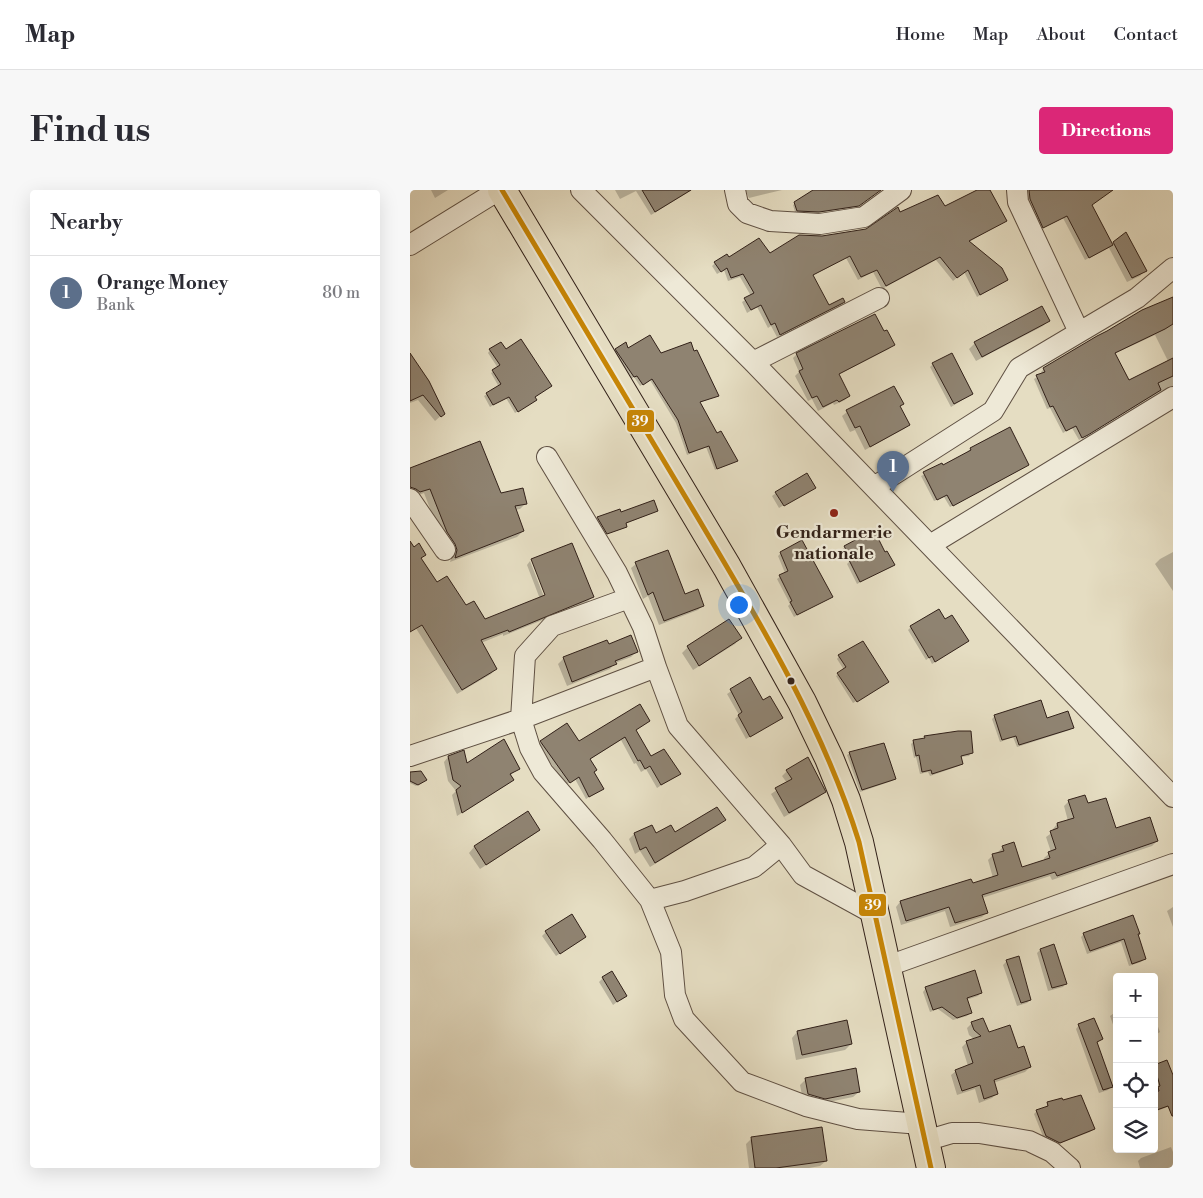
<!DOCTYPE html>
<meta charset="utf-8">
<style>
body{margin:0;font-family:"Libre Bodoni",serif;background:#f7f7f7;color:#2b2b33}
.controls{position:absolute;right:15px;bottom:15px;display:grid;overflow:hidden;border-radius:5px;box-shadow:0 5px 20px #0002}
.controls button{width:45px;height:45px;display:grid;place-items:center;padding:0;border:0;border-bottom:1px solid #e1e1e2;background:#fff;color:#2b2b33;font:25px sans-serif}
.you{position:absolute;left:328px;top:414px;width:18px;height:18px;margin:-12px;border:4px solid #fff;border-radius:50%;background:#1a73e8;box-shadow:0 0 0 8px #1a73e833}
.badge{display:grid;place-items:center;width:32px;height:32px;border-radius:50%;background:#db2777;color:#fff;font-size:16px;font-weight:700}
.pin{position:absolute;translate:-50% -41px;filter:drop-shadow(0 1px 2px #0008)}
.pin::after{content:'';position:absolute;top:26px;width:18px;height:15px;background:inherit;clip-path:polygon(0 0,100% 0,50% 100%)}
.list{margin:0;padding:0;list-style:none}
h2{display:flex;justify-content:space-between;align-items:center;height:65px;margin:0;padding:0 20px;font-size:21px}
h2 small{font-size:16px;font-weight:400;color:#7c7c81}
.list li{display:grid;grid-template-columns:32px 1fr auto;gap:15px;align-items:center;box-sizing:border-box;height:75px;padding:0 20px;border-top:1px solid #e1e1e2}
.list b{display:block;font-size:19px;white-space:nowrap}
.list p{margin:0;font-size:16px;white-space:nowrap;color:#7c7c81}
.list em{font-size:16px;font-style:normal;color:#7c7c81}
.icon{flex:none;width:28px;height:28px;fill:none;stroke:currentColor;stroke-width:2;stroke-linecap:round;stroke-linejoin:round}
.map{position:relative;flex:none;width:763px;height:978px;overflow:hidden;border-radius:5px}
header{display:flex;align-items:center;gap:30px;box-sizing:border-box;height:70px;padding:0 25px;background:#fff;border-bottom:1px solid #e1e1e2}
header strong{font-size:24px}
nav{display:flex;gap:28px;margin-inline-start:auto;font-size:18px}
.intro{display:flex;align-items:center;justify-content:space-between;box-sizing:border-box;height:120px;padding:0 30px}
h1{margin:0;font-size:35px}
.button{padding:12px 22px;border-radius:5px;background:#db2777;color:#fff;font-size:18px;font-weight:700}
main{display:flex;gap:30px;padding:0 30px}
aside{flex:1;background:#fff;border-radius:5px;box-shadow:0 5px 20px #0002}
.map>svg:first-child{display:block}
</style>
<header>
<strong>Map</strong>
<nav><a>Home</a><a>Map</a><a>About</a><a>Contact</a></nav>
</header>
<div class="intro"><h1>Find us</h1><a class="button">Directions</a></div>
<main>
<aside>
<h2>Nearby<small></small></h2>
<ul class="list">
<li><span class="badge" style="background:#5c6f8a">1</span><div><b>Orange Money</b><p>Bank</p></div><em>80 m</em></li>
</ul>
</aside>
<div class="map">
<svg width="763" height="978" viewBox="0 0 763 978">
<rect width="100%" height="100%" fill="#e5ddc2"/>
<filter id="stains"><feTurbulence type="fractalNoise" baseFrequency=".004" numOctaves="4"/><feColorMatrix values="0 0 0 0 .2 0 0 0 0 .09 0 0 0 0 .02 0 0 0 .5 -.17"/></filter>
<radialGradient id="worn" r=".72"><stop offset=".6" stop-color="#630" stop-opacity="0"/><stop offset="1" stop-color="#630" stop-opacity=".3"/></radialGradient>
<path fill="#0003" fill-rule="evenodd" d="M21,0H38L25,8Z
M205,0H282L241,25L226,1L210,9Z
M335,0H372L339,8Z
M405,0H470L447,17L407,23L385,22L383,15Z
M569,0H579L595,31L559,52L597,90L567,107L554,82L543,91L526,70L472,99L463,82L448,90L436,68L402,86L418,117L434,112L431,115L367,147L361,136L358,138L347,117L337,123L332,112L341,106L330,87L318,91L314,80L307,84L302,76L305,73L319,68L359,65L412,47L457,40L489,23L534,18Z
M614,0H691L681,15L702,55L704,53L735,80L730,86L717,92L699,58L675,70L653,28L629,40Z
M763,108V199L759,198L753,200L669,250L662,238L653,243L640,218L637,219L624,189L632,184L631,182L634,179ZM745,145L758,171L718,191L704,164Z
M638,131L633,136L566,171L559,159L565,153Z
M473,143L483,154L479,159L428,185L439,206L435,210L424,215L423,213L408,221L402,209L398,211L385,186L389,182L383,168L387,164Z
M80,160L123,208V212L105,223L96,208L80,217L74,206L89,197L81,183L88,178L78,163Z
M206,160L251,164L284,163L307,206L289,213L307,245L327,271L305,280L296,257L277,265L266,233L240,190L230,196L224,187L221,189L204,162Z
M0,165L33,224L25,231L8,210L0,213Z
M523,174L562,204L541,217L520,177Z
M489,217L499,235L494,239L455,260L445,240L440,242L432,226L437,222Z
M561,259L615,277L540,317L534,307L524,311L511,286L559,263L558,261Z
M0,279L90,304L116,313L110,319L105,320L113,341L107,347L40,372L42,366L31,347L14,303L4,307L0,304Z
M402,298L369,318L362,306L366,303Z
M247,321L215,334L214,338L196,344L186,329L210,324Z
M162,354L182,407L177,412L93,446V444L71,453L86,478L81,484L47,504L2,432L11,425L0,408V356L2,359L9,355L15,365L10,369L26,394L37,387L56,417L63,412L74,431L130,409L117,375L120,371L136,412L139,411L123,371H121Z
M435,357L474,364L483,375L447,394L437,374L439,372L432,360Z
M763,362V401L745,374L750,369Z
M371,363L421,407L384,427L378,416L380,414L367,389L375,383L368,366Z
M226,374L293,415L288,420L249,435L238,406L233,409L221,378Z
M319,431L330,448L325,454L283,480L272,463L278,457Z
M535,431L558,451L522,474L519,468L516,470L498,440L501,437Z
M196,452L198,455L226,462L221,467L205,473L200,479L157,496L148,474L153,469Z
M429,466L475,494L443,513L426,486L434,480L427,469Z
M339,489L353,512L371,528L336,549L325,529L329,525L317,504Z
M585,526L636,530L662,537L660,540L607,557L603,547L590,552L582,529Z
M239,531L225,541L241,568L269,584L247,598L236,579L231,582L226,573L224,574L211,550L179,570L183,582L192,599L176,609L165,589L156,595L128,555L131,552L168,553Z
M515,548L561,563L559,566L550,567L552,574L549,576L520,586L518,582L510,584L506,567L504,568L501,554L504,551L513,549Z
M440,563L485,589L482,591L450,602L437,565Z
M38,567L57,575L108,578L100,586L102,590L98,594L47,626L42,605L46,601L38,591L34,572Z
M377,581L414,602L409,607L374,627L361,604L377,593L372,586Z
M0,584L14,591L6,596L0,593Z
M659,611L705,640L747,651L742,656L642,690L640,686L572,708L577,722L572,727L540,737L535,721L491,735L486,717L490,712L583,688L578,670L582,666L589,664L588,662L593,657L611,679L635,671L634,668L641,662L636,647L643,642V639L647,634L658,631L654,616Z
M117,623L128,640L123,645L70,679L59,663L64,657Z
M314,630L309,635L240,677L230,661L225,664L219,649L224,644L241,637L245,645L265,644Z
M763,717V737L757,721Z
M136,742L171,750L146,766L132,746Z
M674,744L727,745L734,769L731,772L719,776L711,752L677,764L671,747Z
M630,760L656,793L653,797L638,801L627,763Z
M597,771L620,810L617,813L607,816L593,775Z
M193,788L215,806L203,815L189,792Z
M516,798L571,802L568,806L556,810L560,823L557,826L543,830L528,819L520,822L513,802Z
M707,821V846L700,826Z
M744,826L750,842L744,846Z
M562,833L578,844L620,877L615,882L583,893L587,903L582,908L569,913L565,899L547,905L541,885L546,881L558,876L552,857L557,852L564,849L559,845L557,838Z
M669,835L692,849L686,853L701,896L698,900L689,903L666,839Z
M387,842L441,854L435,860L386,870L382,848Z
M756,872L763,891V915L744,922V876Z
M396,889L449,902L443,907L409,914L393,910L390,895Z
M638,914L683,939L680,942L646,955L634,949L624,924L627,921L635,918Z
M342,948L416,971L410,976L399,978H339L336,954Z
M761,957L763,962V978H730L728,971L731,968Z"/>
<path fill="#8f8371" stroke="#322119" d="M232,0H281L245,22Z
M403,0H471L449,16L409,22L387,21L384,12Z
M567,0H580L597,31L559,51L592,78L598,90L570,105L558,80L547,88L530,67L476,96L467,80L451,87L440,66L403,85L419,115L433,108L435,112L370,145L365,133L361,135L351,115L341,120L334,108L344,103L333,84L321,88L317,78L311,82L304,72L317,64L319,67L349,48L360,63L389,45L412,46L456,39L488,17L490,22L528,5L535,16Z
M619,0H703L682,15L703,55L679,68L657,26L633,38L620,9Z
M716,42L737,81L722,88L703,52Z
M763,107V134L755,139L705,163L719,190L763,168V186L748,193L751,200L678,245L672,248L666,236L656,241L643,216L640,217L626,185L635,182L633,178L687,146L697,141L732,120Z
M632,116L640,131L572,167L564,152Z
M465,124L474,141L477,140L485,155L429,184L440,206L429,212L427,210L413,217L407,206L402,208L389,181L393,179L386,163Z
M240,145L251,163L281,152L284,161L287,160L309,206L290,212L307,243L311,241L328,271L307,279L299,256L279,263L268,230L242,189L233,195L227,186L224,187L205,159L216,152L218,158Z
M111,149L142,196L125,207L127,210L108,222L99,207L83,215L76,203L91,194L82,180L90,175L79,159L91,152L96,159Z
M0,163L19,191L35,224L31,227L13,205L0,211Z
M542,163L563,204L544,214L522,173Z
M484,196L494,214L490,216L500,235L460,257L450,236L445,238L436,220Z
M600,237L619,275L543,316L537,305L527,310L513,282L532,273L533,275L561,260L560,258Z
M70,251L91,303L113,298L117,314L105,316L114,341L45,368L47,360L45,354L37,342L20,299L10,302L6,299L0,297V278Z
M397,283L406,298L374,316L365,302Z
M244,310L248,321L216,333L217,337L197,344L187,327L210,319L211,322Z
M464,340L475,362L477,361L485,375L450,392L439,370L441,369L434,356Z
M392,350L423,407L387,425L380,412L382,411L369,385L378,381L370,362Z
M0,351L4,357L9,353L16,365L11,368L27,392L37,386L56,415L64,411L75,429L135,405L121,369L162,353L184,407L99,442L98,440L71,450L87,479L52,500L12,435L0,442Z
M258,360L275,404L288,399L294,416L254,431L243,402L238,405L225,372Z
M529,419L535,429L542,425L559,451L525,472L522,466L519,468L500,436Z
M319,429L332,448L289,476L277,456Z
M221,445L228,462L205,471L207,474L162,492L153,467L197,450L199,454Z
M453,451L479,492L447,512L427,483L436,477L428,465Z
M340,487L353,510L360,506L373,528L340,547L328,525L332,522L320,499Z
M631,510L637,528L658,521L664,538L609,555L606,546L592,550L584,525Z
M230,514L240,531L226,540L241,566L254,559L271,584L251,595L240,576L235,579L230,570L228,571L215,547L180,569L187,580L184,582L194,599L179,607L169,587L160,593L130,551L157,533L169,551Z
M548,541H561L563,563L551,566L553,574L522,584L521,580L512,582L509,565L506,566L503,550L515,548L514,546Z
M94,549L110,579L100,584L104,590L52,623L46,600L51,596L43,590L38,566L54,560L57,573Z
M474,553L486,589L452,600L439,562Z
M398,567L416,602L379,623L365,598L382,589L376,580Z
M11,581L17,590L8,595L0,591V582Z
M675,605L678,613L696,608L706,638L740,627L748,651L647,686L645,682L572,705L578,723L545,733L539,717L496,731L490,711L561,689L563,693L588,685L582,664L594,661L592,656L604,652L612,677L640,668L638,662L646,659L640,641L648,638L647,633L664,628L658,610Z
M307,617L316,630L245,673L236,657L230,660L224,643L242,635L246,643L261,635L265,642Z
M118,621L130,640L76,675L64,656Z
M162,724L176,747L150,764L135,741Z
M723,725L730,744H728L736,769L722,774L714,749L680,761L673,743Z
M644,754L657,794L642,798L630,759Z
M609,766L621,810L611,813L596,770Z
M565,780L572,803L557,808L562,823L547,828L532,817L523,820L515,797Z
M202,781L217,806L207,812L192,787Z
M573,828L579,842L600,835L608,858L614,856L621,877L584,890L588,904L574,909L570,895L552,901L545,880L563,873L556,851L571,846L564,840L561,832Z
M684,828L693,849L687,852L703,897L693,900L668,834Z
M437,830L442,854L392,865L387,841Z
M757,870L763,885V926H762L758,916L744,921V902L749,901L748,897L750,896L744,875Z
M446,878L450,902L415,909L398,904L395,888Z
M671,905L685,939L650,953L636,946L626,920L638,916L637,912L652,908L653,910Z
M412,937L417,971L366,978H345L341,947Z"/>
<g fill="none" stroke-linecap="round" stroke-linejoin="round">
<g stroke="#5f5043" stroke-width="22">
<path id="minor" d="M171,0L343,172L763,607
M325,0L328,14L337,23L360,31L410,34L454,27L491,0
M607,0L608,12L669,142
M0,55L89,0
M343,172L469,108
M137,267L207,383L233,437L246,477
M464,297L583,221L609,178L727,108L763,78
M0,309L35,360
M520,355L763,207
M219,408L142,436L115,466L111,529L120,558L133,582L192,650L240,710L261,762L265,805L274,829L332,892L396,916L448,929L511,934
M0,566L111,529L246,477L268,536L371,655L393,685L466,725
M240,710L275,701L344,677L371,655
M478,776L763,674
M515,951L542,943H569L619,951L642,962L660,978"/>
</g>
<g stroke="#322119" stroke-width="30">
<path id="highway" d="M92,0L317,377L392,512L419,568L436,610L449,652L521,978"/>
</g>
<use href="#minor" stroke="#eee9d7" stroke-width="20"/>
<use href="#highway" stroke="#e5ddc2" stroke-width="28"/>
<g stroke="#eee9d7" stroke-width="9">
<path id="bus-1" d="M92,0C155,106 219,212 282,318C345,424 412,533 449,652L521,978"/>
</g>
<use href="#bus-1" stroke="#c68506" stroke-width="5"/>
</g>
<circle fill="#8f2418" stroke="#eee9d7" stroke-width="2" cx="424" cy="323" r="5"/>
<circle fill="#322119" stroke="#eee9d7" stroke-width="2" cx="381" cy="491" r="4.5"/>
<g text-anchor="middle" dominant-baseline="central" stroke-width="4.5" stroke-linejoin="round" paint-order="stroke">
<g font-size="18" font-weight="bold" fill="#322119" stroke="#eee9d7">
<text x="424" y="342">Gendarmerie<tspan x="424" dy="21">nationale</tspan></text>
</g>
</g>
<g stroke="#eee9d7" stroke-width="2">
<rect x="216" y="219" width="29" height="24" rx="5" fill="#c68506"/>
<rect x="448" y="703" width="29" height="24" rx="5" fill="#c68506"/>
</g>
<g font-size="14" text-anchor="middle" font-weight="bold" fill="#fff">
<text x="230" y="236">39</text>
<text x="463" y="720">39</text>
</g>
<rect width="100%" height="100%" filter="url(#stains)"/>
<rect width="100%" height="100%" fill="url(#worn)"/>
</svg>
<div class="controls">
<button>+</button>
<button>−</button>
<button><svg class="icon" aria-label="locate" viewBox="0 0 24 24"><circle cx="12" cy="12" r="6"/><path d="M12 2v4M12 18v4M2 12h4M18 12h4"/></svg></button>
<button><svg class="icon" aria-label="layers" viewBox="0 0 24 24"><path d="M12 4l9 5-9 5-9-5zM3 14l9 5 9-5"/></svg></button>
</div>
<div class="you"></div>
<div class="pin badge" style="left:483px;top:302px;background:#5c6f8a">1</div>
</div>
</main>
